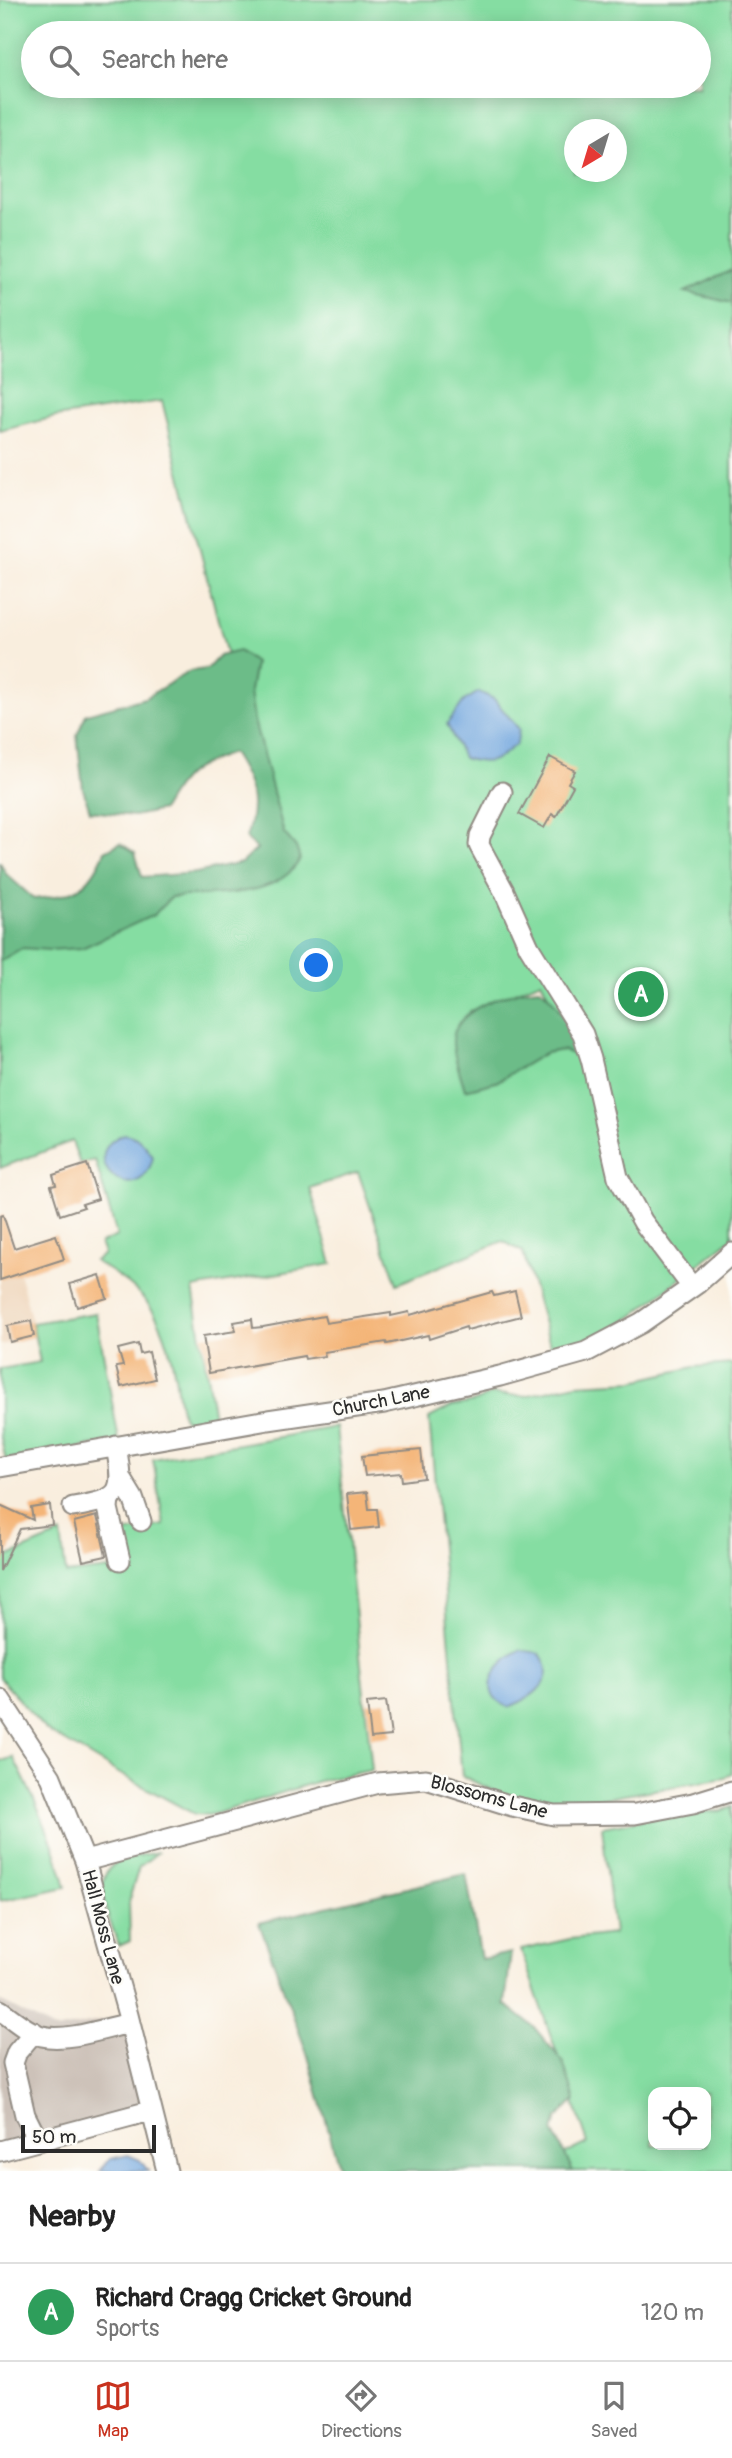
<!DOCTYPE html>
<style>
body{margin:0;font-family:Pangolin,sans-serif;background:#f2f2f2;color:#222}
.controls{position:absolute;right:21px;bottom:21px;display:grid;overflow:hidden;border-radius:14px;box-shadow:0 4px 18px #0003}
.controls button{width:63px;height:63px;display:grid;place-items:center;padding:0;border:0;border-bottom:2px solid #e0e0e0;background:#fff;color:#222;font:35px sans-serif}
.compass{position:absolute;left:564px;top:119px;width:63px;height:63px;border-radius:50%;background:#fff;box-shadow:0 4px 18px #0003;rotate:218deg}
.scale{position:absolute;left:21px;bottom:18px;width:135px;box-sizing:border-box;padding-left:7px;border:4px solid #2b2b2b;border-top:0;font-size:19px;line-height:24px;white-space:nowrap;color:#2b2b2b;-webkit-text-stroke:5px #fdfcf7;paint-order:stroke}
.you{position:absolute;left:317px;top:966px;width:24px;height:24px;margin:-18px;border:5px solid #fff;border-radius:50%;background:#1a73e8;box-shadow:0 0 0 10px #1a73e833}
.badge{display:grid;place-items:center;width:46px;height:46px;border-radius:50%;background:#c8321e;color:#fff;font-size:23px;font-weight:700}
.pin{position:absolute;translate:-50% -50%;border:4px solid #fff;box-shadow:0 2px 7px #0006}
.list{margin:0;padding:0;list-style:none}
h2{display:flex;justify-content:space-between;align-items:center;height:91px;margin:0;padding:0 28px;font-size:30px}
h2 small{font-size:23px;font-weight:400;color:#767676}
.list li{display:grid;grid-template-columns:46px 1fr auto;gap:21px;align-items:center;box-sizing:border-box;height:98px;padding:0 28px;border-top:2px solid #e0e0e0}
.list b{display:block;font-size:26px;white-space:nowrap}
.list p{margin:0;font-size:23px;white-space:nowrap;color:#767676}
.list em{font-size:23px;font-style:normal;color:#767676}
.icon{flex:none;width:38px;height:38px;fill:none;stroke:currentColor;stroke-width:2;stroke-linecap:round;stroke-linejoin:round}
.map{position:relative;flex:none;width:732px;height:2171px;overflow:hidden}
.search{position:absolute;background:#fff;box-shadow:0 4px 18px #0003;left:21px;right:21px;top:21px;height:77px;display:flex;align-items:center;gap:18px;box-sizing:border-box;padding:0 24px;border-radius:38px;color:#767676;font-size:26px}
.sheet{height:189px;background:#fff}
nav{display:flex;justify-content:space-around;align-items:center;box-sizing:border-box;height:98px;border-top:2px solid #e0e0e0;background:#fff;font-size:19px;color:#767676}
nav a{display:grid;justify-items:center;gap:4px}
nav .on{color:#c8321e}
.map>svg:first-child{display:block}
</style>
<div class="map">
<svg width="732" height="2171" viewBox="0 0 732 2171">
<rect width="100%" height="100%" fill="#fdfcf7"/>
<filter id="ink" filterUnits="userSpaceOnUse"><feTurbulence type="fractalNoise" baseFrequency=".0143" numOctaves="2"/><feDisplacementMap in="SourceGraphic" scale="14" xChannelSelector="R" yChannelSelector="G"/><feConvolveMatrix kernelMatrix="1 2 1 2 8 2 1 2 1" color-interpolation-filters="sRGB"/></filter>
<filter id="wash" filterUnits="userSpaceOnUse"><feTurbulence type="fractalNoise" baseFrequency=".00686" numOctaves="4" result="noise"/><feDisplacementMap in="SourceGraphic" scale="28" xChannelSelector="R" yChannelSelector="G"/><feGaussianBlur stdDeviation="1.57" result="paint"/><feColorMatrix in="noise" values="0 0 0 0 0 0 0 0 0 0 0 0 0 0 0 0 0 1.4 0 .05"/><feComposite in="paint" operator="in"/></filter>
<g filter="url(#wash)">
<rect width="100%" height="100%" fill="#f9eede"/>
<path fill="#efd6bb" d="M13,1249L36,1337L0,1345V1253Z"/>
<path fill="#cdc2b9" d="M0,2001L56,2030L128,2015L150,2111L0,2151Z"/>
<path fill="#85dda2" stroke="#588466" stroke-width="2" fill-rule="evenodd" d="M0,0H732V270L686,292L732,303V1238L633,1316L595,1340L553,1355L523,1252L503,1241L397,1284L358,1172L310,1188L332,1264L193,1288L215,1424L189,1428C179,1414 178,1393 175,1376C164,1314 147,1292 94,1261L104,1254L100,1243L117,1236L95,1160L80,1164L72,1141L0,1168V947L279,859L162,401L55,417L0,431ZM33,33H699V86H33ZM574,130H616V172H574ZM541,981L580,1056L562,1050L545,1053L496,1082L470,1011Z
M96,1313L119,1441L6,1461L0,1433V1369L40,1362L32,1323Z
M732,1364V1773L725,1778L577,1803L530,1802L500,1794L462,1776L429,1418L452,1406L475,1402L492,1394L525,1396L576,1384L634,1381L694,1367Z
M336,1427L372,1770L319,1781L218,1813L208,1815L194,1814L122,1775L51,1733L40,1724L0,1678V1560L61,1534L66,1574L127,1567L124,1533L164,1525L153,1459Z
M13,1757C35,1799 54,1841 66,1887L0,1901V1762Z
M732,1806V2171H562L553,2160L588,2143L521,1950L570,1939L614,1934L602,1827L677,1813L722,1811ZM653,2092H706V2145H653Z
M158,1852L139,1867L129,1900L130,1941L119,1946C110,1918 84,1872 125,1859C136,1856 147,1854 158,1852Z"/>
<path fill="#6cbc88" stroke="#4c745a" stroke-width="2" d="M732,270V303L685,292Z
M239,651L255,663L250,691L254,720L284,833L296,847L300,859C278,900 211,893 171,897L154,915L82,948L49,950L22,948L0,961V862L6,874L34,899C74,895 89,890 105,851L120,843L135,853L142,877L196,873L241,863L257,849L246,838C258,801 252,784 232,753C193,766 182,774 162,810L134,816L90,811L83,789L77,735L86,714L145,698L190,671L207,669L219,656Z
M540,988C559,1003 575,1033 580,1057L562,1050L545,1053L496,1082L465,1090C461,1075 453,1057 453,1042C452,1008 513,990 540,988Z
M466,1874L481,1959L511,1953L505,2004L533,2026L563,2062L575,2100L557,2118L553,2131L573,2171H340L308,2056L259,1923Z"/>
<path fill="#71a6de" stroke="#4e6884" stroke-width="2" d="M479,692L494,699L519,729L517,743C495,762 491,766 463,758L447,724L464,701Z
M124,1134C139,1136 146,1145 153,1157C139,1217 70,1156 124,1134Z
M520,1650L539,1653C561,1680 532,1698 509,1707C474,1694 497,1661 520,1650Z
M128,2155L140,2160L148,2171H100L110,2159Z"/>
<g id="blocks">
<path fill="#f4b578" d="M550,757L575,771L568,783L573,786L556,817L552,814L544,828L519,814Z
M87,1164L98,1199L82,1204L84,1207L60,1215L51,1186L56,1185L53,1175Z
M3,1215L14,1248L56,1235L64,1259L0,1280V1216Z
M100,1275L107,1298L77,1307L70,1284Z
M515,1291L521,1316L467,1330L466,1327L429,1339L428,1335L387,1344L386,1342L324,1352L325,1356L305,1359L304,1356L209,1373L203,1336L236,1331L234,1322L252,1319L253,1328L263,1327L324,1316L326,1323L391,1313V1316L409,1312L410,1315L492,1292L494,1296Z
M31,1321L34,1336L10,1342L7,1326Z
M138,1344L140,1354L149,1352L155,1379L121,1387L116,1367L123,1366L118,1349Z
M421,1450L424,1478L402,1481L401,1473L365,1476L362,1456Z
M367,1492L369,1509H377L379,1527L351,1530L347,1494Z
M0,1505L33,1520L31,1508L50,1505L52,1525L20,1529L0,1571Z
M97,1516L106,1556L83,1561L74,1522Z
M386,1701L391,1736L371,1738L367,1703Z"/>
</g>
</g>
<g filter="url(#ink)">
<use href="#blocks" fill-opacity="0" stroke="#928c84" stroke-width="2"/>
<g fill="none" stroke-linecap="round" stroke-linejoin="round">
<g stroke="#928c84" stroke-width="23">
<path id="minor" d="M502,792L480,836L479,845L504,891L529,947L583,1034L591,1059L618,1177L643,1222L692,1287
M0,1467L268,1420L384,1403L500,1376L586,1352L641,1323L698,1283L732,1253
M122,1480L133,1498L141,1521
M109,1499L108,1508L120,1560
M73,1507C121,1499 125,1495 116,1446
M0,1699L51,1777L85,1861L128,2015L167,2171
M85,1861L378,1783L426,1779L512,1806L554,1815L635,1814L693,1803L732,1791
M0,2010C13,2019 27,2032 42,2036C67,2042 106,2028 130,2023
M34,2032L17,2052L13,2063L25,2115L38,2141
M0,2151L150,2111"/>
</g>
<use href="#minor" stroke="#fff" stroke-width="19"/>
</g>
</g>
<g text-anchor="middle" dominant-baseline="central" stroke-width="5" stroke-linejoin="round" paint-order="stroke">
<g font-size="19" fill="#2b2b2b" stroke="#fdfcf7">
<text transform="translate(381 1401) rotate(-11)">Church Lane</text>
<text transform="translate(489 1797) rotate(15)">Blossoms Lane</text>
<text transform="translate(103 1927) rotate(75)">Hall Moss Lane</text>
</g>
</g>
</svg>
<div class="controls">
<button><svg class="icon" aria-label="locate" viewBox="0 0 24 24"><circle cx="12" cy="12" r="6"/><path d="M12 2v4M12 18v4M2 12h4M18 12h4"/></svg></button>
</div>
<svg class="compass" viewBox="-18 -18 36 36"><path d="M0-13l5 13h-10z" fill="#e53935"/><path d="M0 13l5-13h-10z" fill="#767676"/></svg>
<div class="scale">50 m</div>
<div class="you"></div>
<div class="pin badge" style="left:641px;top:994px;background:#2e9e5b">A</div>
<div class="search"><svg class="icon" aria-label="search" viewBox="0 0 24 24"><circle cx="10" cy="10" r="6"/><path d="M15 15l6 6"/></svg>Search here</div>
</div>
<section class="sheet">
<h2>Nearby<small></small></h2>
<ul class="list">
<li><span class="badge" style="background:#2e9e5b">A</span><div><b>Richard Cragg Cricket Ground</b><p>Sports</p></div><em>120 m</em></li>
</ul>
</section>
<nav>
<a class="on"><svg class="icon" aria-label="map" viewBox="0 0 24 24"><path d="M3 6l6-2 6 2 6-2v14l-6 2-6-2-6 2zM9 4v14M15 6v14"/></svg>Map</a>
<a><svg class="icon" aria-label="directions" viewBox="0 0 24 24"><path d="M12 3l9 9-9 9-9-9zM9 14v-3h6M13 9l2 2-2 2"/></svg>Directions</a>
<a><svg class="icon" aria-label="saved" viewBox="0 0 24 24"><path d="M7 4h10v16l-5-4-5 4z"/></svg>Saved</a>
</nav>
